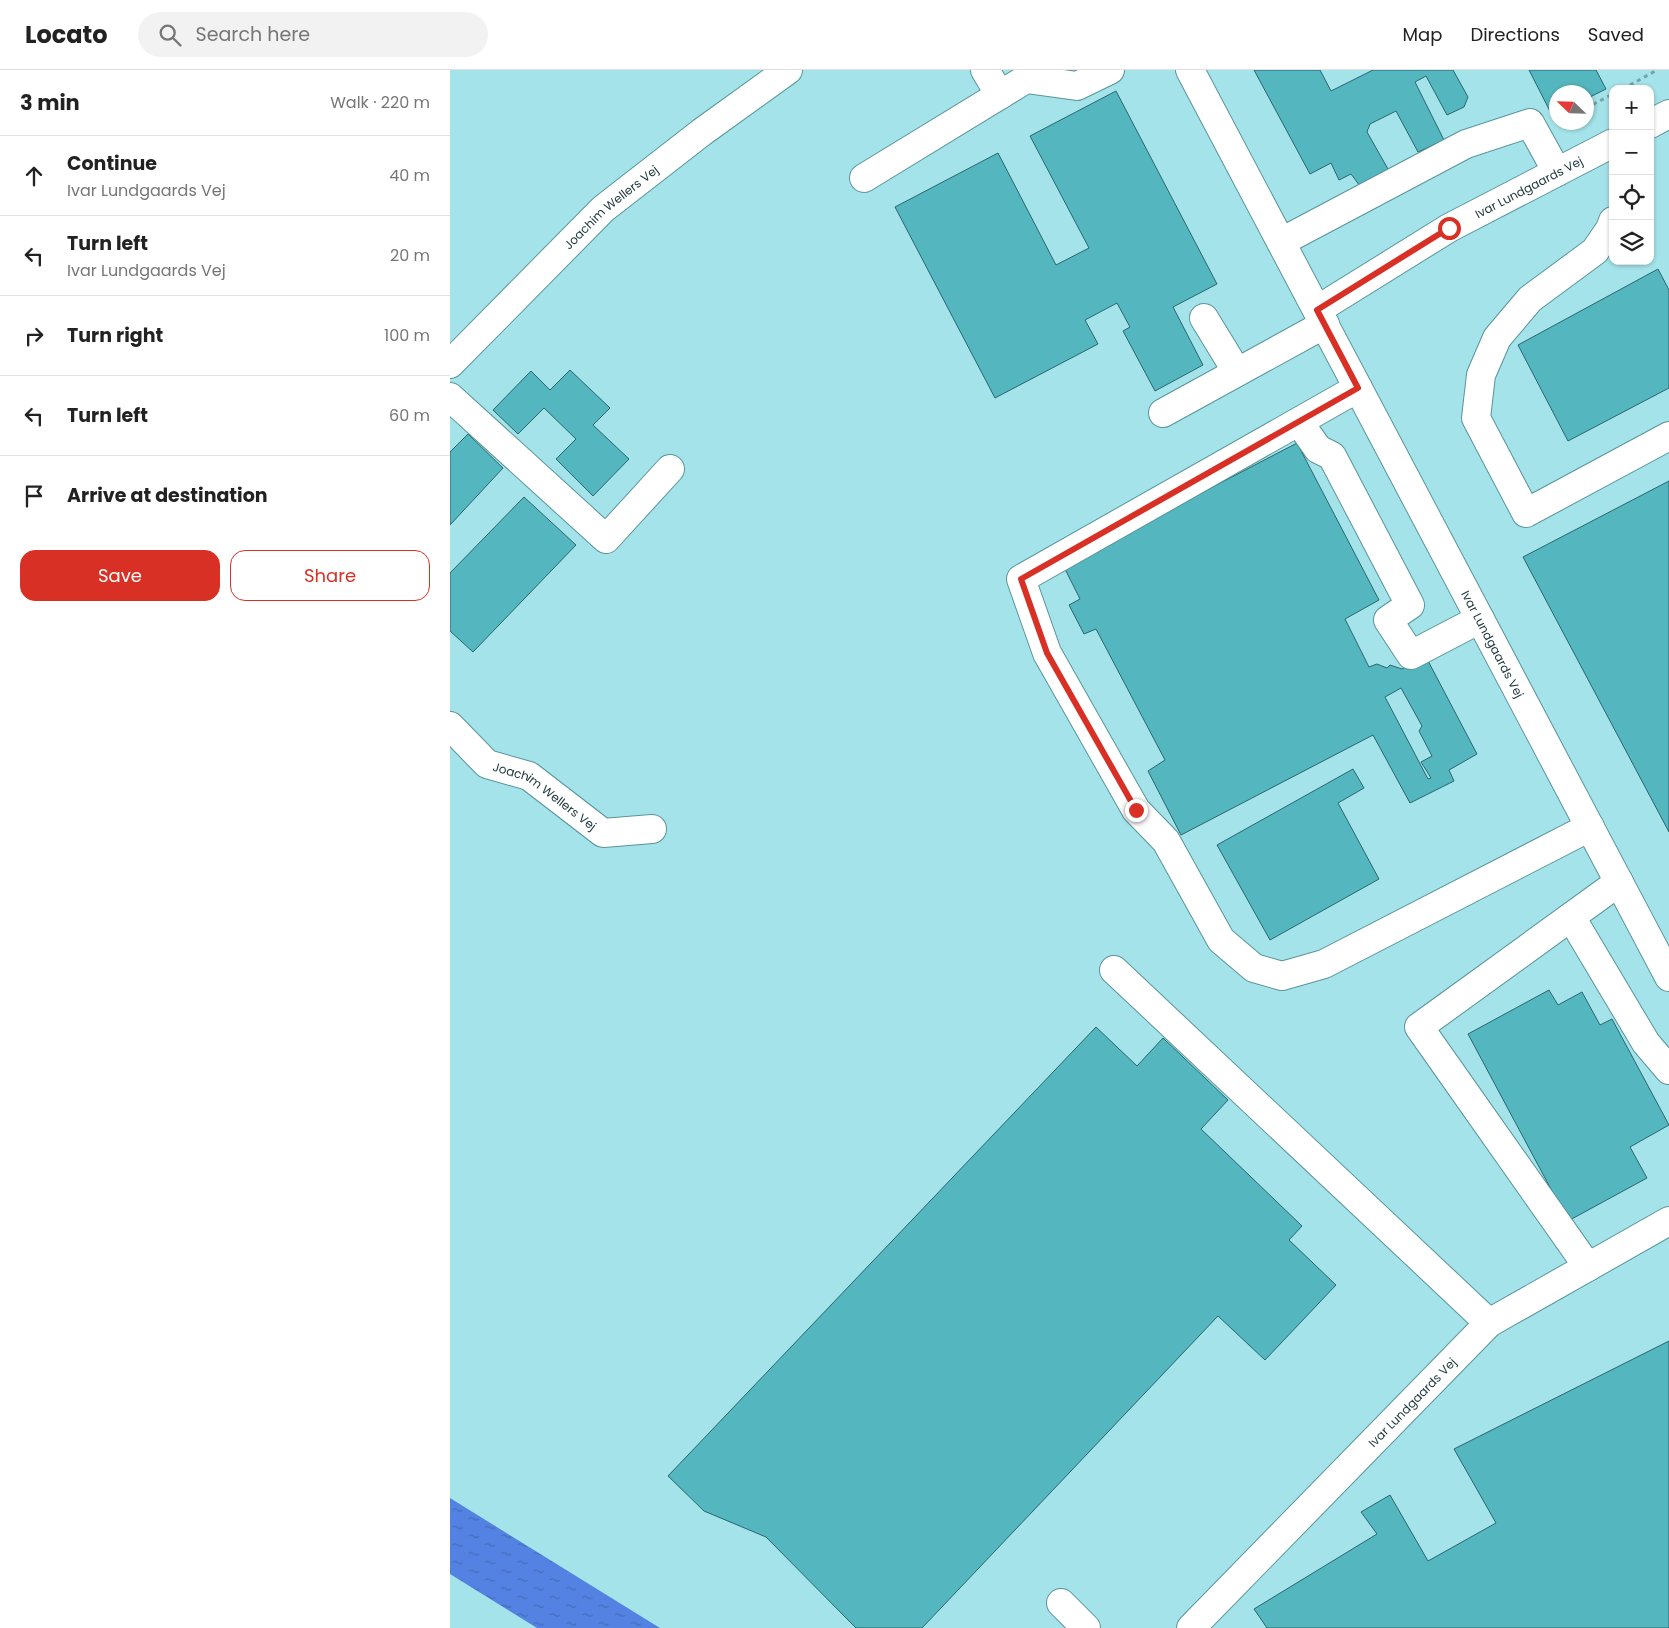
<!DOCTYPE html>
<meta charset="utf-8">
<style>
body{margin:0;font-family:Poppins,sans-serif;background:#f2f2f2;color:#222}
.controls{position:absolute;right:15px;top:15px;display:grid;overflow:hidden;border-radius:10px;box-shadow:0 1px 4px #0004}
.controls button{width:45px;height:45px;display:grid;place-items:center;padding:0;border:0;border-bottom:1px solid #e0e0e0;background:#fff;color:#222;font:25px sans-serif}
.compass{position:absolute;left:1099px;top:15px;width:45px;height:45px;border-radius:50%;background:#fff;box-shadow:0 1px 4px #0004;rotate:293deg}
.stop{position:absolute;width:15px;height:15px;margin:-11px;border:4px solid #d93025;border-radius:50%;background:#fff}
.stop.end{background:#d93025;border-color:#fff;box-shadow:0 1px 5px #0008}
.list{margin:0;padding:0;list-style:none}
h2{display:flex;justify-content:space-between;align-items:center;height:65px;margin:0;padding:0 20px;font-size:21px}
h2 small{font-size:16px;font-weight:400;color:#767676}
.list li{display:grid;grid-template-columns:32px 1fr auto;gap:15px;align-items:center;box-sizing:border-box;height:80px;padding:0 20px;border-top:1px solid #e0e0e0}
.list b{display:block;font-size:19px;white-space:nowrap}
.list p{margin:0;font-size:16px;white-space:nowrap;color:#767676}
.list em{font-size:16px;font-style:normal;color:#767676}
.actions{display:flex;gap:10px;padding:15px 20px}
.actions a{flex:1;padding:11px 0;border:1px solid #d93025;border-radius:15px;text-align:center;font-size:18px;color:#d93025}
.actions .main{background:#d93025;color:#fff}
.icon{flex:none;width:28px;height:28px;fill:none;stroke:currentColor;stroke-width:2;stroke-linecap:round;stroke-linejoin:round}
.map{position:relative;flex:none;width:1219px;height:1558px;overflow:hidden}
header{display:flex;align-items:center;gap:30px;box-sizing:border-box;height:70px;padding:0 25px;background:#fff;border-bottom:1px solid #e0e0e0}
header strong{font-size:24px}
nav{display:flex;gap:28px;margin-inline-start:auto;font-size:18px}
.search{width:350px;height:45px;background:#f2f2f2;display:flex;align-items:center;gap:12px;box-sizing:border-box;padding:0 18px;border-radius:28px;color:#767676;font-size:19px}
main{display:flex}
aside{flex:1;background:#fff}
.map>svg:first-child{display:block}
</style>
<header>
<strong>Locato</strong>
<div class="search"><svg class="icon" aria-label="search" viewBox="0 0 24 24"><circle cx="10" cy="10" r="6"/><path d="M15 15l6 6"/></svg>Search here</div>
<nav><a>Map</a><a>Directions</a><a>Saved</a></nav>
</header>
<main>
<aside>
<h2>3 min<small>Walk · 220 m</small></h2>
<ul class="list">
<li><svg class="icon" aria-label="ahead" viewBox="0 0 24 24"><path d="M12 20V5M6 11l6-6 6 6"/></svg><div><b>Continue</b><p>Ivar Lundgaards Vej</p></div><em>40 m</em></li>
<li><svg class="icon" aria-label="left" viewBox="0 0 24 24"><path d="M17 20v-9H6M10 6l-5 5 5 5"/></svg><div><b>Turn left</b><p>Ivar Lundgaards Vej</p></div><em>20 m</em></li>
<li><svg class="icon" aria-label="right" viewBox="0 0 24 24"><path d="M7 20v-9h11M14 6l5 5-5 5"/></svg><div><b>Turn right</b></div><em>100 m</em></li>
<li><svg class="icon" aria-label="left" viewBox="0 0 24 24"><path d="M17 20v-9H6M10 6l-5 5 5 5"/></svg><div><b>Turn left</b></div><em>60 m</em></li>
<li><svg class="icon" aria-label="arrive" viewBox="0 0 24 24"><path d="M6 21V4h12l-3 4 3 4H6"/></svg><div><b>Arrive at destination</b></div></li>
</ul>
<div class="actions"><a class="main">Save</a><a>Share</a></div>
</aside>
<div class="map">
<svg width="1219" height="1558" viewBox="0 0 1219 1558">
<defs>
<pattern id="water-ripples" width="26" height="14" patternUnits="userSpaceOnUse" patternTransform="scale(1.25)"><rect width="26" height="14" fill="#5482e2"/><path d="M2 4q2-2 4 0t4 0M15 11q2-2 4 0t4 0" fill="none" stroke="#456bb8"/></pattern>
</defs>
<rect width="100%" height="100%" fill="#a4e3e9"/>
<path fill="url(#water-ripples)" d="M0,1428L210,1558H87L0,1504Z"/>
<path fill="#54b6bf" stroke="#29676d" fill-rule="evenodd" d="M804,0H870L881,21L923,0H1003L1018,27L1014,37L997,45L976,6L965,12L994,70L968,82L946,41L920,54L917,62L938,99L910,116L901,104L889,110L881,93L860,104Z
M1079,0H1146L1156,19L1136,29V22H1106V45L1103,47Z
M666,21L767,214L723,237L753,295L705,321L673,261L680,257L667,233L635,250L648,274L545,328L445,137L548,83L606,195L639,178L580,66Z
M1208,199L1219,220V318L1118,371L1068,275Z
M120,300L160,338L143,355L179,389L143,426L106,389L126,369L94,338L68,364L43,340L81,301L100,320Z
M18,364L53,398L0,455V382Z
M847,373L929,530L895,549L919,597L927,594L937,598L940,595L952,599L976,587L1027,684L999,700L1004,711L960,733L923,665L731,765L698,701L715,690L646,559L634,564L619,535L630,529L613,495ZM951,618L972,656L969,661L982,686L971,692L981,708L978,709L935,627Z
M1219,411V762L1073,487Z
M74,427L126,475L23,582L0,561V503Z
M903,699L914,718L888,733L929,809L820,870L767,775Z
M1099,920L1108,935L1132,922L1150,955L1162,949L1219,1055L1180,1077L1197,1108L1118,1151L1018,964Z
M646,957L687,996L713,968L778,1030L751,1059L852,1156L839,1170L886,1215L815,1290L768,1246L472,1558H406L316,1467L254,1441L218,1406Z
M1219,1271V1558H817L804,1539L927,1464L911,1442L940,1425L978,1491L1046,1453L1004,1379Z"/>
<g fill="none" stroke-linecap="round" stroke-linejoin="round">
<g stroke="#59959b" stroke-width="30">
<g id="minor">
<path d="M535,0L550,25"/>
<path id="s1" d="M740,0L1219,907"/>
<path d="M1200,54L1219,44"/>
<path d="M414,108L576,9L627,16L660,0"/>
<path d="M1163,151L1160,159L1145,181L1080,229L1047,268L1031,305L1026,348L1076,443L1219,366"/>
<path d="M831,172L1016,74L1080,53L1107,102"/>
<path id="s2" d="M867,240L999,158L1163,73"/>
<path d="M754,248L787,302"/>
<path id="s3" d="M0,294L153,139L252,62L338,0"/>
<path d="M908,318L571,509L597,583L686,740L716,771L771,870L804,898L832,906L874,894L1140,757"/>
<path d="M0,327L156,469L220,399"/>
<path d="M713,343L875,254"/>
<path d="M849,352L868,379L882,386L960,535L938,550L961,585L1030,549"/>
<path id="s4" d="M0,656L37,694L79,706L153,763L202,759"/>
<path d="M1121,847L1196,973L1219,1000"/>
<path d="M664,900L1039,1253"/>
<path d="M1138,1197L969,957L1169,812"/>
<path d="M611,1533L636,1558"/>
<path id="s5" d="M741,1558L1039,1253L1219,1151"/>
</g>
</g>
<path stroke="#72a4a8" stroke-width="3" stroke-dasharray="4 4" stroke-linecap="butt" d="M1173,19L1207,0
M1136,38L1163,24"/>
<use href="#minor" stroke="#fff" stroke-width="28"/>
</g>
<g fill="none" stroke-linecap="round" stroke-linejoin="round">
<path stroke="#d93025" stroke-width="6" d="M686,740L597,583L571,509L908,318L867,240L999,158"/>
</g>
<g text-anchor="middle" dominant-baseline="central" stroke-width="4" stroke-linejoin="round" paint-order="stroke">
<g font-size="12" fill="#1c3638" stroke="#e4fdff">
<text stroke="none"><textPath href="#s2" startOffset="245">Ivar Lundgaards Vej</textPath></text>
<text stroke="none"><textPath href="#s3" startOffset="225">Joachim Wellers Vej</textPath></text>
<text stroke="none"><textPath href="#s1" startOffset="649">Ivar Lundgaards Vej</textPath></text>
<text stroke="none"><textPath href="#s4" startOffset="120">Joachim Wellers Vej</textPath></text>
<text stroke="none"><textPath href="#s5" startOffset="316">Ivar Lundgaards Vej</textPath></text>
</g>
</g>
</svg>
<div class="controls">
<button>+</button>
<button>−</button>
<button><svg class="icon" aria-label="locate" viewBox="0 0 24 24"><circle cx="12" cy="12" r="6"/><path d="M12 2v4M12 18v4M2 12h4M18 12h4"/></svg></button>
<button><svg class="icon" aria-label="layers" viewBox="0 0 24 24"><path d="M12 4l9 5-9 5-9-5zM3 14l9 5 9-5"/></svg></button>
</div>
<svg class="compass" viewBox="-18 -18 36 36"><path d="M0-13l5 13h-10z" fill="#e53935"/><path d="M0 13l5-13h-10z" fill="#767676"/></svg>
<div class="stop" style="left:999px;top:158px"></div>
<div class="stop end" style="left:686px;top:740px"></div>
</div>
</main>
